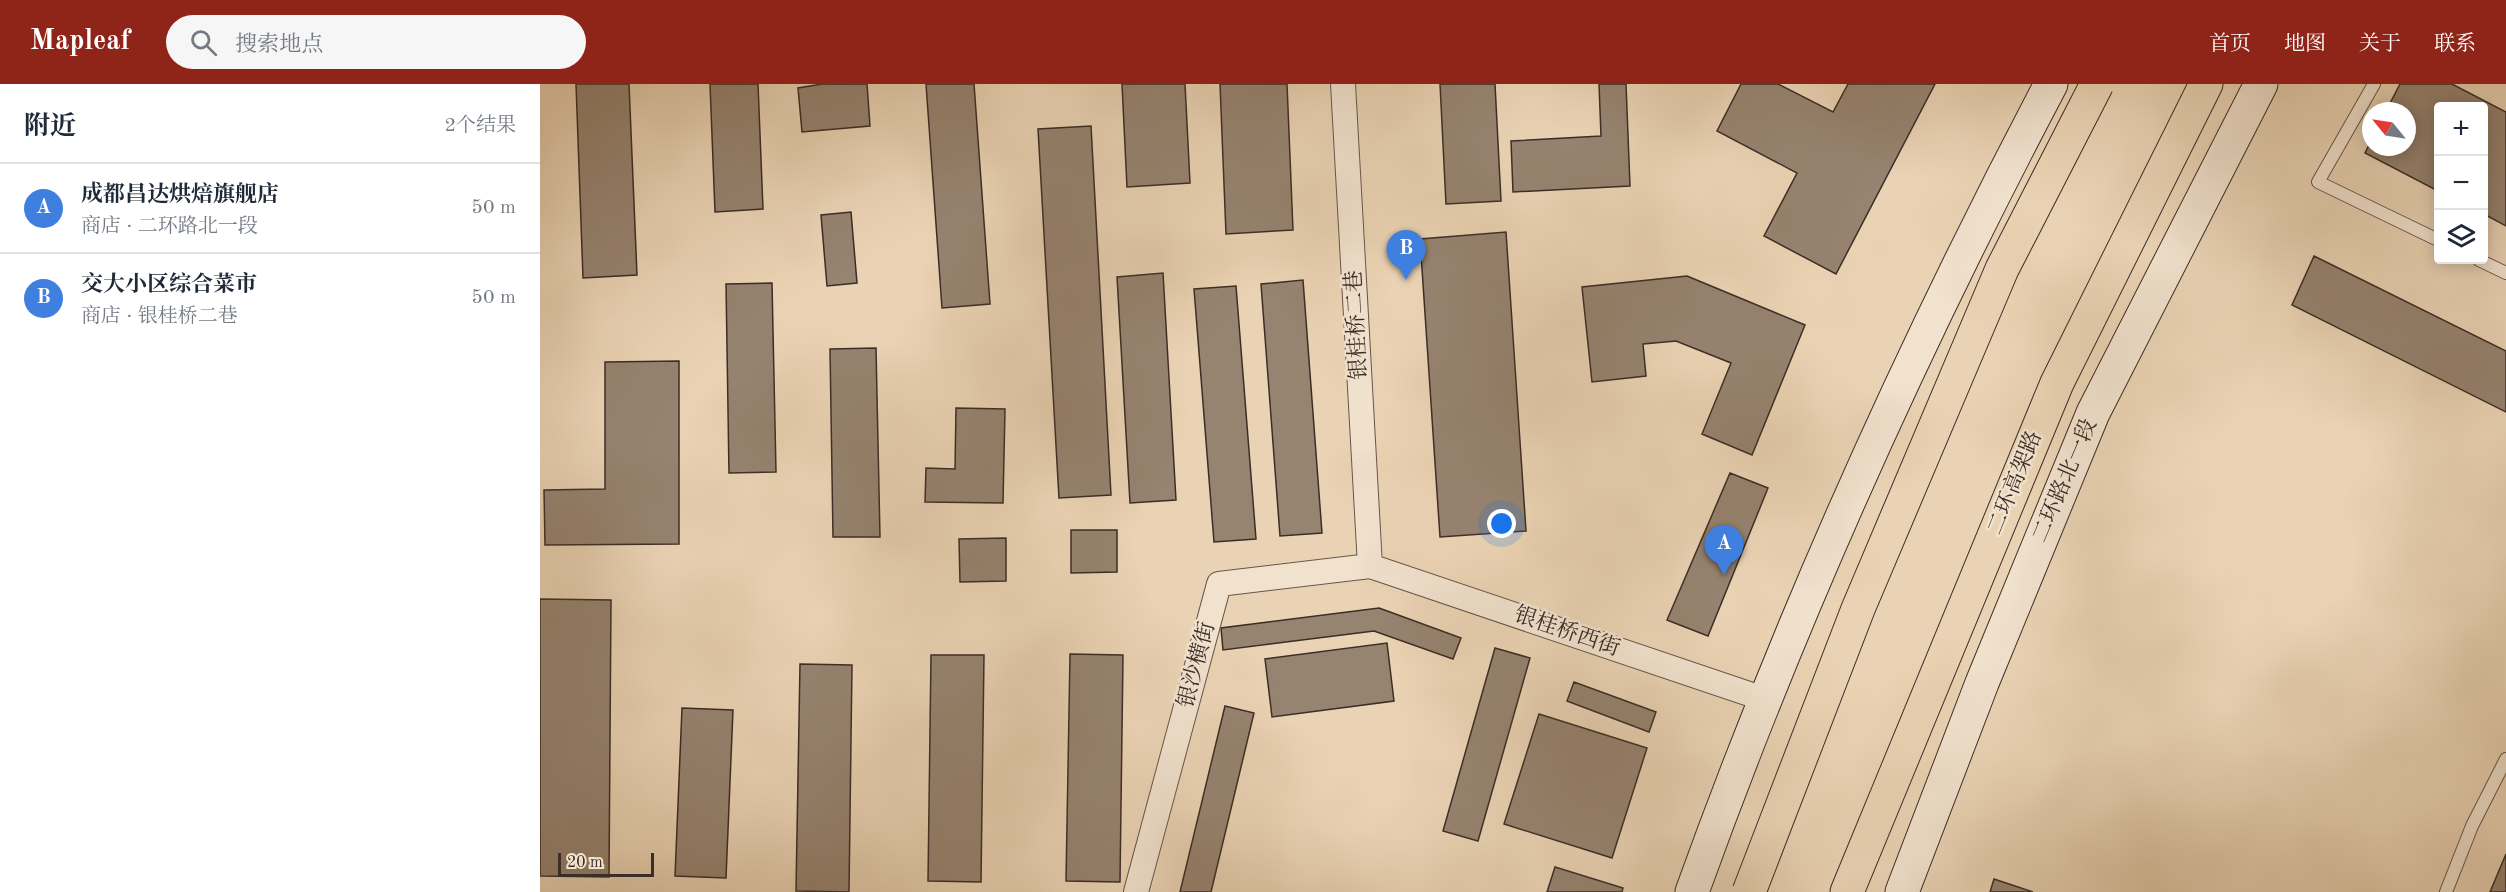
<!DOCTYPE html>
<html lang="zh">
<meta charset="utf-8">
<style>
body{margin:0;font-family:"Old Standard TT","Noto Serif SC",serif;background:#f6f6f7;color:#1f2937}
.controls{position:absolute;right:18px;top:18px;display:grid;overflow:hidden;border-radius:6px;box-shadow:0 3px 15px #0003}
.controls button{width:54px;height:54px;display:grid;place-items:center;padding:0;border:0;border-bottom:2px solid #e0e1e3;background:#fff;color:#1f2937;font:30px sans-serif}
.compass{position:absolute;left:1822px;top:18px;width:54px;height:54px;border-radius:50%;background:#fff;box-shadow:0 3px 15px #0003;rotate:300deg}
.scale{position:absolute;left:18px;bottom:15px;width:96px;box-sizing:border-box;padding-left:6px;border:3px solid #3b2d27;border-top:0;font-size:16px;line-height:21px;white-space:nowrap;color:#3b2d27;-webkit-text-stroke:4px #f1e2ce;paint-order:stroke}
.you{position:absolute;left:962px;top:440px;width:21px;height:21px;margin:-15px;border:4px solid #fff;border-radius:50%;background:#1a73e8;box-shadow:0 0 0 9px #1a73e833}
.badge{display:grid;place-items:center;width:39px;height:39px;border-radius:50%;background:#8f2418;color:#fff;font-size:20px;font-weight:700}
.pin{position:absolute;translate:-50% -50px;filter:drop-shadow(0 2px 3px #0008)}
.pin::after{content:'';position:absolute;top:32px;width:21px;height:18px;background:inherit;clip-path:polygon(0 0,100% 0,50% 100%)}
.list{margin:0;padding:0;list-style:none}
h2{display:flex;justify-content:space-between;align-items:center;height:78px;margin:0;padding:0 24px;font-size:26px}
h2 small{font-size:20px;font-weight:400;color:#747a83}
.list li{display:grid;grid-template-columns:39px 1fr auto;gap:18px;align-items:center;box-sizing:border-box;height:90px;padding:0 24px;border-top:2px solid #e0e1e3}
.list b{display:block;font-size:22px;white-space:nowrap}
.list p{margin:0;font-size:20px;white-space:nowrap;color:#747a83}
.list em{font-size:20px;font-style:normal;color:#747a83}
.icon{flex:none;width:33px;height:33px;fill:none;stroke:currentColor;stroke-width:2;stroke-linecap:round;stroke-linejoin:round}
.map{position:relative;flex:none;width:1966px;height:808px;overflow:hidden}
header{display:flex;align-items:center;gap:36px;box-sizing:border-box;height:84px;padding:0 30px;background:#8f2418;color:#fff}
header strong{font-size:28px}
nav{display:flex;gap:33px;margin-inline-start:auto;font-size:21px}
.search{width:420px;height:54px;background:#f6f6f7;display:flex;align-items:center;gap:15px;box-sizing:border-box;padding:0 21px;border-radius:33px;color:#747a83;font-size:22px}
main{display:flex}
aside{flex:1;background:#fff}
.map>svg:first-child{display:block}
</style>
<header>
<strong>Mapleaf</strong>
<div class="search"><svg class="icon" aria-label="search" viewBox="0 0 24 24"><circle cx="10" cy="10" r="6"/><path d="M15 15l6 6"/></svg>搜索地点</div>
<nav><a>首页</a><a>地图</a><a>关于</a><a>联系</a></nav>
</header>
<main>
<aside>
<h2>附近<small>2个结果</small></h2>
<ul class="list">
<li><span class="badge" style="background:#3f7fe0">A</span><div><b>成都昌达烘焙旗舰店</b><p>商店 · 二环路北一段</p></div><em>50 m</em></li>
<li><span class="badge" style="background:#3f7fe0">B</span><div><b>交大小区综合菜市</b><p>商店 · 银桂桥二巷</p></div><em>50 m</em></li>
</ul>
</aside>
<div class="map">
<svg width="1966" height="808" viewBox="0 0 1966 808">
<rect width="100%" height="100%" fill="#ead3b4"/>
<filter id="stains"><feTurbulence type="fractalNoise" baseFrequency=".00333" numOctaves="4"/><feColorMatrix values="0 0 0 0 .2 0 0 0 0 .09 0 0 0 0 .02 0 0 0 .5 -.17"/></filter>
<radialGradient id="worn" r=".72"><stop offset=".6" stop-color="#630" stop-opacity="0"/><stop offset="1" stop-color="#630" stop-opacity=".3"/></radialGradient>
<path fill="#968370" stroke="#3b2d27" stroke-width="1.5" d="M36,0H89L97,191L43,194Z
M170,0H218L223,125L175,128Z
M282,0H327L330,42L262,48L258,4Z
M386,0H434L450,220L402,224Z
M582,0H645L650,99L587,103Z
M680,0H747L753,146L686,150Z
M900,0H955L961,117L906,120Z
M1059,0H1086L1090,102L973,108L971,57L1061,52Z
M1201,0H1238L1293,28L1308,0H1395L1296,190L1224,152L1257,89L1177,47Z
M1860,0H1912L1966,28V142L1944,130V22H1898V107L1825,69L1831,57V63H1867V27H1846Z
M551,42L571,411L519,414L498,45Z
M311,128L317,199L287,202L281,131Z
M966,148L986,447L900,453L880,155Z
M1774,172L1966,267V328L1752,221Z
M623,189L636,416L590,419L577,193Z
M1147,192L1265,241L1212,371L1162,350L1191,279L1136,257L1103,260L1106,292L1052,298L1042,203Z
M763,196L782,449L740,452L721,200Z
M232,199L236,388L189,389L186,200Z
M696,202L716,455L674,458L654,205Z
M336,264L340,453H293L290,265Z
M139,277V460L5,461L4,406L65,405V278Z
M416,324L465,325L463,419L385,418L386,384L415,385Z
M1190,389L1228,404L1168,552L1127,536Z
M531,446H577V488L531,489Z
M466,454V497L420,498L419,455Z
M0,515L71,516L69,793L0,792Z
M839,524L921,554L913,575L834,547L683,566L681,544Z
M847,559L854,617L732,633L725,575Z
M955,564L990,574L938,757L903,747Z
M530,570L583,571L580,798L526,797Z
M391,571H444L441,798L388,797Z
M260,580L312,581L309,808L256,807Z
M1034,598L1116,628L1109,648L1027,617Z
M685,622L714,629L671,808H640Z
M142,624L193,626L186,794L135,792Z
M999,630L1107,664L1072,774L964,740Z
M1966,770V808H1950Z
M1015,783L1083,804L1082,808H1007Z
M1454,795L1493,808H1450Z"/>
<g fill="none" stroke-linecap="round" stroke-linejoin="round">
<g stroke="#67564a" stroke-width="14">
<path id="lane" d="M1834,0L1778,98L1898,156
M1939,176L1966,189
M1906,808L1932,742L1966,675"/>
</g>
<g stroke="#67564a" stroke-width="26">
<path id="street" d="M803,0L830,482
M596,808L679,500L830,482L1224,615"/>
</g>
<g stroke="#3b2d27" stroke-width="35">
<path id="secondary" d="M1152,808C1252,530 1373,262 1511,0
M1362,808L1442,599L1553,329L1721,0"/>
</g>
<g stroke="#3b2d27" stroke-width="35">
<path id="highway" d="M1307,808L1517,299L1666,0"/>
</g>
<use href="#lane" stroke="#f1e2ce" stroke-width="12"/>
<use href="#street" stroke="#f1e2ce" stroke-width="24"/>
<use href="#secondary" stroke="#f1e2ce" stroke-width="33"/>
<use href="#highway" stroke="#ead3b4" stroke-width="33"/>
<g stroke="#3b2d27" stroke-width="35" stroke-linecap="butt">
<path id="highway-bridge" d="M1209,808L1318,525L1462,185L1557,0"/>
</g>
<use href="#highway-bridge" stroke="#ead3b4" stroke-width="33"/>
</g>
<g text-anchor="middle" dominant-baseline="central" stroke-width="5" stroke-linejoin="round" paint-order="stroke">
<g font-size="22" fill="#3b2d27" stroke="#f1e2ce">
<text transform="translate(817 241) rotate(-93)">银桂桥二巷</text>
<text transform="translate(1525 397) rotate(-67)">二环路北一段</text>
<text transform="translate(1475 399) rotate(-68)">二环高架路</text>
<text transform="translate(1027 548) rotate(19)">银桂桥西街</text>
<text transform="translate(657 581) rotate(-75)">银沙横街</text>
</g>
</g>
<rect width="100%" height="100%" filter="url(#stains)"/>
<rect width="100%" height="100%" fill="url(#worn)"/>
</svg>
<div class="controls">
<button>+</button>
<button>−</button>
<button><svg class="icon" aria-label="layers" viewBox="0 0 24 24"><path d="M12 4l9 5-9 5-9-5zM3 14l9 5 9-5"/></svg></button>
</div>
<svg class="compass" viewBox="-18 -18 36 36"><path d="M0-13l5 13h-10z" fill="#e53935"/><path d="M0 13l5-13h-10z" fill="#747a83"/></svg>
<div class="scale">20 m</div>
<div class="you"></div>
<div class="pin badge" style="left:1184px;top:491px;background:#3f7fe0">A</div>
<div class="pin badge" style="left:866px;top:196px;background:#3f7fe0">B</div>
</div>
</main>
